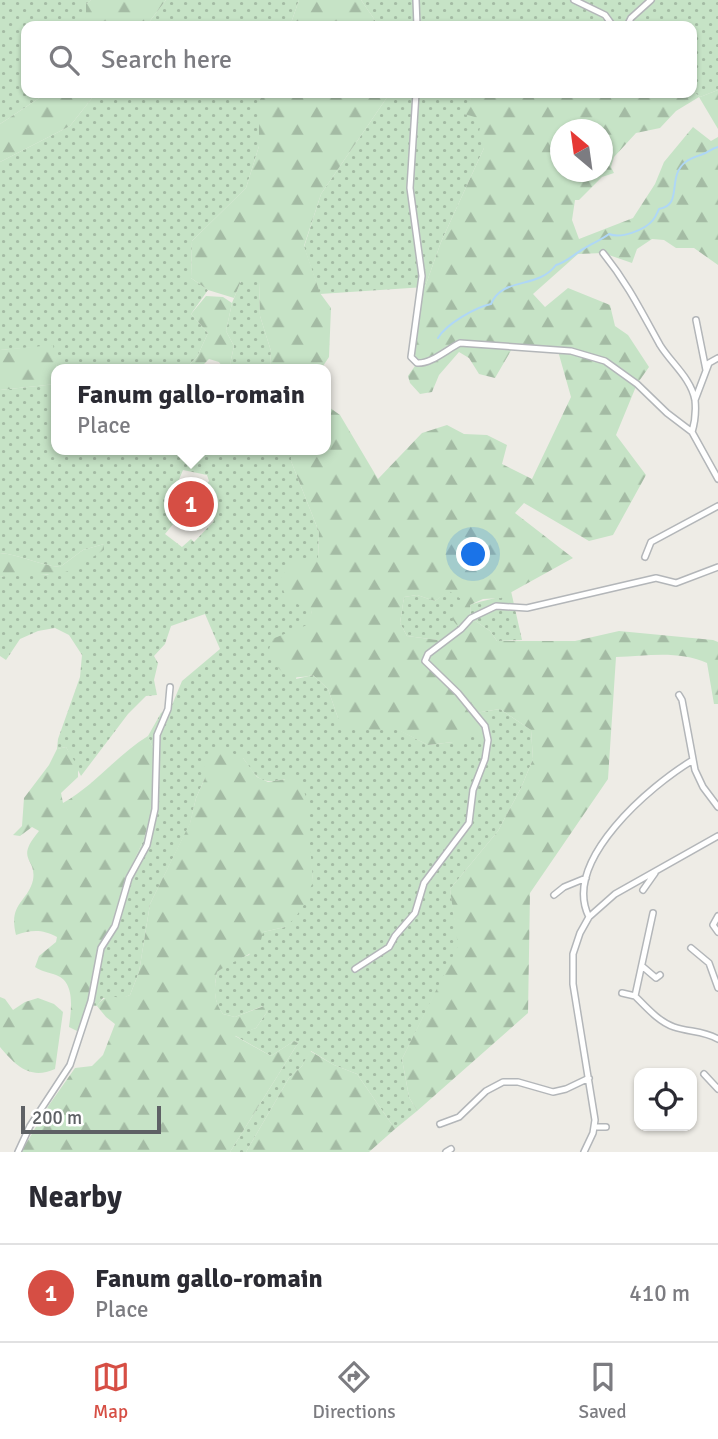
<!DOCTYPE html>
<style>
body{margin:0;font-family:Signika,sans-serif;background:#f7f7f7;color:#2b2b33}
.controls{position:absolute;right:21px;bottom:21px;display:grid;overflow:hidden;border-radius:14px;box-shadow:0 2px 5px #0004}
.controls button{width:63px;height:63px;display:grid;place-items:center;padding:0;border:0;border-bottom:2px solid #e1e1e2;background:#fff;color:#2b2b33;font:35px sans-serif}
.compass{position:absolute;left:550px;top:119px;width:63px;height:63px;border-radius:50%;background:#fff;box-shadow:0 2px 5px #0004;rotate:331deg}
.scale{position:absolute;left:21px;bottom:18px;width:140px;box-sizing:border-box;padding-left:7px;border:4px solid #5e6165;border-top:0;font-size:19px;line-height:24px;white-space:nowrap;color:#5e6165;-webkit-text-stroke:5px #fff;paint-order:stroke}
.you{position:absolute;left:474px;top:555px;width:24px;height:24px;margin:-18px;border:5px solid #fff;border-radius:50%;background:#1a73e8;box-shadow:0 0 0 10px #1a73e833}
.badge{display:grid;place-items:center;width:46px;height:46px;border-radius:50%;background:#d64e44;color:#fff;font-size:23px;font-weight:700}
.pin{position:absolute;translate:-50% -50%;border:4px solid #fff;box-shadow:0 2px 7px #0006}
.popup{position:absolute;left:51px;top:364px;width:280px;height:91px;box-sizing:border-box;display:grid;place-content:center;border-radius:14px;background:#fff;filter:drop-shadow(0 2px 5px #0005);font-size:23px;white-space:nowrap;color:#7c7c81}
.popup b{font-size:26px;color:#2b2b33}
.popup::after{content:'';position:absolute;left:50%;top:100%;margin-left:-14px;border:14px solid transparent;border-top-color:#fff}
.list{margin:0;padding:0;list-style:none}
h2{display:flex;justify-content:space-between;align-items:center;height:91px;margin:0;padding:0 28px;font-size:30px}
h2 small{font-size:23px;font-weight:400;color:#7c7c81}
.list li{display:grid;grid-template-columns:46px 1fr auto;gap:21px;align-items:center;box-sizing:border-box;height:98px;padding:0 28px;border-top:2px solid #e1e1e2}
.list b{display:block;font-size:26px;white-space:nowrap}
.list p{margin:0;font-size:23px;white-space:nowrap;color:#7c7c81}
.list em{font-size:23px;font-style:normal;color:#7c7c81}
.icon{flex:none;width:38px;height:38px;fill:none;stroke:currentColor;stroke-width:2;stroke-linecap:round;stroke-linejoin:round}
.map{position:relative;flex:none;width:718px;height:1152px;overflow:hidden}
.search{position:absolute;background:#fff;box-shadow:0 2px 5px #0004;left:21px;right:21px;top:21px;height:77px;display:flex;align-items:center;gap:18px;box-sizing:border-box;padding:0 24px;border-radius:14px;color:#7c7c81;font-size:26px}
.sheet{height:189px;background:#fff}
nav{display:flex;justify-content:space-around;align-items:center;box-sizing:border-box;height:98px;border-top:2px solid #e1e1e2;background:#fff;font-size:19px;color:#7c7c81}
nav a{display:grid;justify-items:center;gap:4px}
nav .on{color:#d64e44}
.map>svg:first-child{display:block}
</style>
<div class="map">
<svg width="718" height="1152" viewBox="0 0 718 1152">
<defs>
<pattern id="grass-dots" width="8" height="8" patternUnits="userSpaceOnUse" patternTransform="scale(1.75)"><rect width="8" height="8" fill="#c6e3c6"/><path d="M2 2h.1M6 6h.1" fill="none" stroke="#a4bba4" stroke-width="1.8" stroke-linecap="round"/></pattern>
<pattern id="forest-firs" width="22" height="20" patternUnits="userSpaceOnUse" patternTransform="scale(1.75)"><rect width="22" height="20" fill="#c6e3c6"/><path d="M5 1l3.5 6h-7zM16 11l3.5 6h-7z" fill="#a4bba4"/></pattern>
</defs>
<rect width="100%" height="100%" fill="#eeece6"/>
<path fill="url(#grass-dots)" fill-rule="evenodd" d="M0,0H91L86,4V26H26V93H47L0,124Z
M166,0H299L290,26H146Z
M361,0H718V90L700,97L692,90V26H379Z
M96,93H264L259,101V146L246,188L192,241L191,278L208,290L191,314L208,333L197,357L185,369H61L57,368L52,346L0,350V162L70,126Z
M390,93H473L465,114L482,118L484,148L441,242L425,287L320,294L304,247L321,194Z
M251,279L259,281L260,316L271,351L270,369H229L234,346L226,331L232,303L241,281Z
M56,384V450H291V461L319,532L318,558H299L312,611L296,679L313,675L328,689L338,718L399,730L428,745L453,742L475,713L500,709L531,730L533,759L521,788L498,831L450,889L459,946L402,1059L409,1097L417,1111L395,1129L357,1074L334,1065L311,1051L302,1066L289,1078L246,1152H230L298,1043L294,1041L271,1056L234,1035L256,1028L267,1012L263,1006L235,1017L223,1014C213,1000 214,989 217,972L232,961L249,955L263,932L285,927L313,880L311,865L285,779C259,785 257,778 243,758L205,778L196,798L190,824L150,904L139,972L130,995L123,998H103L97,1006L89,1005L98,953L109,933L125,880L144,839L153,806V748L148,736L161,713L172,705L182,681L220,649L205,614L171,626L165,644L154,656L158,663L154,680L157,695L146,696L128,714L81,776L66,747L57,749L58,739L80,677L82,655L69,635L55,628L38,631L20,639L6,660L0,656V577L12,574L47,575L104,550V544L83,550L60,567C39,565 21,555 0,553V390ZM183,470L207,475L209,481L203,490L204,499L198,503L196,513L208,508L214,521L194,542L191,539L182,547L165,534L174,523L179,509L173,494Z
M449,590L462,599L461,629L445,641L407,636L400,623L404,597L417,595L435,601Z
M511,591L522,640L497,641L490,631L471,618L470,605C484,599 498,600 511,591Z"/>
<path fill="url(#forest-firs)" fill-rule="evenodd" d="M91,0H166L146,26H86V4Z
M299,0H361L379,26H290Z
M692,90L700,97L718,90V129L699,97L676,111L660,128L636,133L614,157L611,167L614,173L602,177L579,200H575L572,220L579,239L633,218L655,184L664,162L693,127L711,141L718,137V265L694,248H676L664,240L652,239L637,249L632,263L603,253L578,254L533,294L545,307L568,288L610,305L615,326L628,335L649,367L637,384L616,435L646,475L613,535L589,541L524,503L515,513L573,558L501,598L483,599L470,605L471,618L490,631L497,641H575L619,631L713,640L718,642V704H714L707,663C678,650 647,656 616,657L608,779L530,893L528,1013L417,1111L409,1097L402,1059L458,946L450,889L498,831L521,788L533,759L531,730L500,709L475,713L487,732L453,742L428,745L398,730L345,729L338,718L328,689L313,675C285,681 283,675 268,653L272,639L307,625L312,611L287,599L281,585L282,575L298,558H318L319,532L291,461V450H326V405L340,415L378,479L422,433L447,425L464,434L487,435L507,445L502,464L532,479L571,397L558,351L513,347L495,378L479,374L469,358L459,352L439,375L432,392L420,394L410,383L408,376L417,363L411,357L420,287H425L441,242L484,148L478,136L482,119L464,114L473,93H692ZM560,130H602V172H560ZM449,591L461,599L452,619L460,629L445,641L407,636L400,623L404,597L417,595L435,601Z
M47,93H96L70,126L0,162V124Z
M264,93H390L321,194L304,246L320,293L331,308L329,357L321,369H270L271,351L260,316L259,281H241L234,298L208,290L191,278L192,241L246,188L259,146V101Z
M206,296L223,297L232,303L226,331L234,346L229,369H224L219,362L209,359L199,369H185L197,357L208,333L191,314Z
M53,345L57,367L61,369H56V384L0,390V350Z
M104,544V550C93,556 82,565 71,570C48,579 23,572 0,577V553C21,555 39,565 60,567L83,550Z
M148,736L153,748V806L144,839L125,880L109,933L98,953L94,977L95,998L89,1005L77,1031L69,1027C71,1011 76,982 56,975C48,972 43,972 35,967L39,956L56,942L57,937C42,929 31,930 16,935C8,903 28,902 33,880C37,857 14,861 39,831L32,827L20,836L13,835L22,826L24,798L49,765L57,749L66,747L78,767V777L61,793L63,803C95,785 117,755 148,736Z
M221,748L243,758L257,777L268,782L299,777L306,797L313,880L309,897L295,918L285,927L263,932L259,948C246,957 231,962 217,972C214,988 213,1000 223,1014L235,1017L264,1006L267,1012L256,1028L235,1036L271,1056L294,1041L298,1043L230,1152H21L49,1105L75,1068L92,1066L103,1055L115,1024L106,1017L97,1006C109,989 115,1002 130,995L139,972L150,904L190,823L196,798L205,778V757Z
M0,997L5,999L13,1010L25,1002L38,998L54,1004L63,1012L55,1069C30,1080 16,1066 0,1047Z
M310,1051L334,1065L357,1074L395,1129L369,1152H246L289,1078L302,1066Z"/>
<g fill="none" stroke-linecap="round" stroke-linejoin="round">
<path stroke="#afd7f6" stroke-width="2" d="M438,338C446,324 476,307 491,304C503,276 537,290 556,265C567,262 574,254 585,248C593,243 601,240 609,234C621,239 645,230 653,220C656,217 657,213 659,209C678,206 672,189 677,174C682,160 693,158 703,154C709,152 712,148 718,147"/>
<g stroke="#b3b6b9" stroke-width="8">
<path id="minor" d="M416,0L417,26
M574,0L605,15L613,26
M627,26L631,18L651,0
M416,93L410,188L422,276L411,357L417,363C431,364 446,350 460,343L571,351L605,361L637,384L667,413L692,432L718,479
M603,253C628,284 641,311 660,345C671,363 691,378 695,400C696,410 695,422 692,432
M696,320L706,370
M695,400L709,363L718,358
M645,557L651,542L718,506
M679,695L682,700L695,770L703,787L718,807
M643,890L655,873
M554,895L564,887L586,878
M653,913L635,996C646,1007 659,1022 674,1027C689,1032 704,1031 718,1039
M718,916L713,925L718,932
M589,917C561,861 651,785 693,760
M691,948L709,963L718,988
M642,966L656,978L660,975
M355,969L389,947L395,936L415,913L424,883L469,823L473,790L485,759L488,740L485,726L458,693L425,661L428,654L461,629L471,618L496,606L527,608L656,578L676,583L718,567
M622,993L635,996
M704,1074L718,1089
M440,1124L459,1117L486,1091L503,1082H518L553,1092L566,1089L589,1078
M594,1127H606
M18,1152L30,1126L70,1065L91,1001L101,948L115,926L129,878L147,845L155,809L157,735L168,709L170,687
M446,1152L451,1149
M584,1152L593,1133L595,1120L573,984V954L580,933L589,917L615,894L718,836"/>
</g>
<use href="#minor" stroke="#fff" stroke-width="5"/>
</g>
</svg>
<div class="controls">
<button><svg class="icon" aria-label="locate" viewBox="0 0 24 24"><circle cx="12" cy="12" r="6"/><path d="M12 2v4M12 18v4M2 12h4M18 12h4"/></svg></button>
</div>
<svg class="compass" viewBox="-18 -18 36 36"><path d="M0-13l5 13h-10z" fill="#e53935"/><path d="M0 13l5-13h-10z" fill="#7c7c81"/></svg>
<div class="scale">200 m</div>
<div class="you"></div>
<div class="pin badge" style="left:191px;top:504px">1</div>
<div class="popup"><b>Fanum gallo-romain</b>Place</div>
<div class="search"><svg class="icon" aria-label="search" viewBox="0 0 24 24"><circle cx="10" cy="10" r="6"/><path d="M15 15l6 6"/></svg>Search here</div>
</div>
<section class="sheet">
<h2>Nearby<small></small></h2>
<ul class="list">
<li><span class="badge">1</span><div><b>Fanum gallo-romain</b><p>Place</p></div><em>410 m</em></li>
</ul>
</section>
<nav>
<a class="on"><svg class="icon" aria-label="map" viewBox="0 0 24 24"><path d="M3 6l6-2 6 2 6-2v14l-6 2-6-2-6 2zM9 4v14M15 6v14"/></svg>Map</a>
<a><svg class="icon" aria-label="directions" viewBox="0 0 24 24"><path d="M12 3l9 9-9 9-9-9zM9 14v-3h6M13 9l2 2-2 2"/></svg>Directions</a>
<a><svg class="icon" aria-label="saved" viewBox="0 0 24 24"><path d="M7 4h10v16l-5-4-5 4z"/></svg>Saved</a>
</nav>
